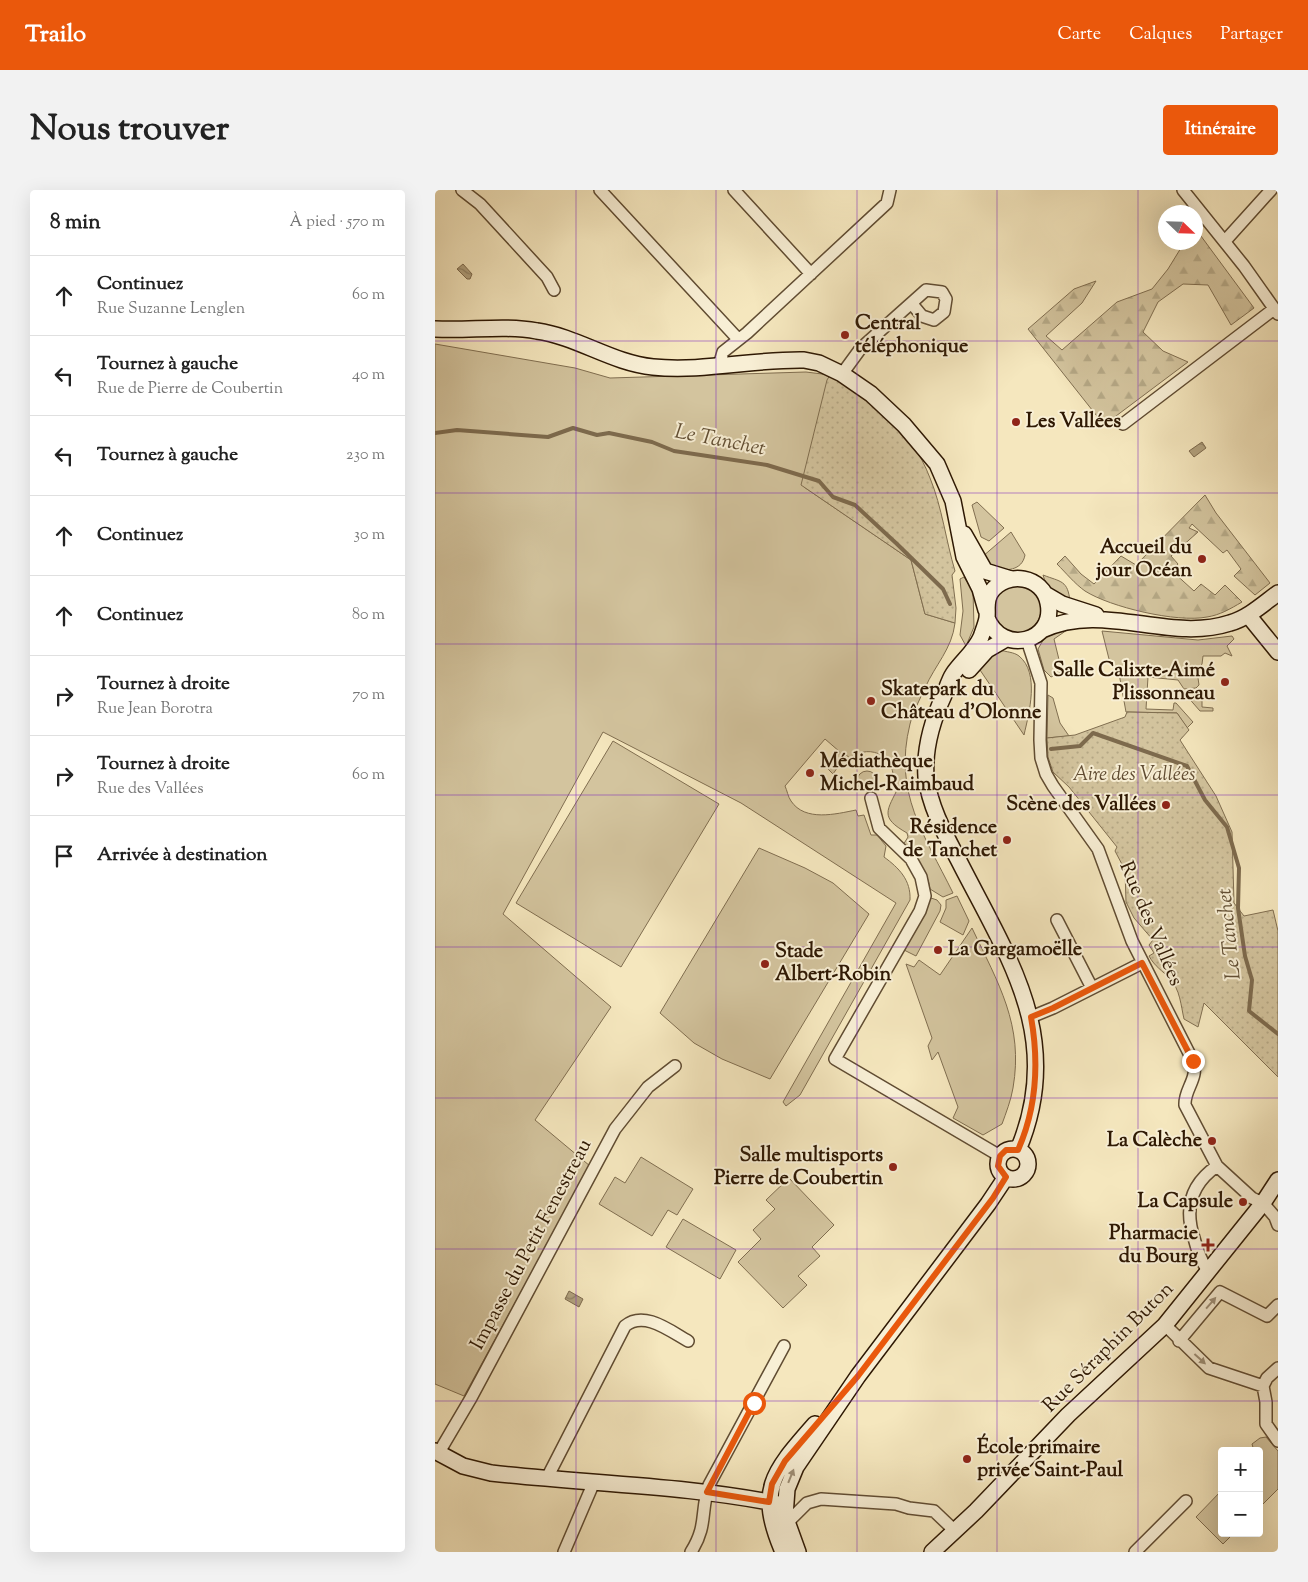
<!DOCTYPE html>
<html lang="fr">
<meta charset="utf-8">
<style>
body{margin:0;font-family:"Sorts Mill Goudy",serif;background:#f2f2f2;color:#222}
.controls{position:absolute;right:15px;bottom:15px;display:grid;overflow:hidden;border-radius:5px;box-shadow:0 5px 20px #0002}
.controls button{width:45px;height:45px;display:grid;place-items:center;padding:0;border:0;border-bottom:1px solid #e0e0e0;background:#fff;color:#222;font:25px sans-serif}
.compass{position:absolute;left:723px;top:15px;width:45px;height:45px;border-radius:50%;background:#fff;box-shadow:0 5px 20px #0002;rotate:113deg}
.stop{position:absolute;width:15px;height:15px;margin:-11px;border:4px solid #ea580c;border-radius:50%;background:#fff}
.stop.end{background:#ea580c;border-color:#fff;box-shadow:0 1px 5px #0008}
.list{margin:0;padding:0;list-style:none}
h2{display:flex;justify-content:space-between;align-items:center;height:65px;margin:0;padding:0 20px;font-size:21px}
h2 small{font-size:16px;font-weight:400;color:#767676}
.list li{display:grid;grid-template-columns:32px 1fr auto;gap:15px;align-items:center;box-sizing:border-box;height:80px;padding:0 20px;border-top:1px solid #e0e0e0}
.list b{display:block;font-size:19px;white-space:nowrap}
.list p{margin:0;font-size:16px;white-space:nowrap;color:#767676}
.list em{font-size:16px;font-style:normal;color:#767676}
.icon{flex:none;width:28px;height:28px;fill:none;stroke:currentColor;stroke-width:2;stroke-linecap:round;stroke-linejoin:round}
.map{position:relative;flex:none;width:843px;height:1362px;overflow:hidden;border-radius:5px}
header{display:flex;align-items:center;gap:30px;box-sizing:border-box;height:70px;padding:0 25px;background:#ea580c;color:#fff}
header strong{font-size:24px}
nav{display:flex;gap:28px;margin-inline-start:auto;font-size:18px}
.intro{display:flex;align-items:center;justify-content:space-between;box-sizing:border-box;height:120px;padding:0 30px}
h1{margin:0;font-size:35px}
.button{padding:12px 22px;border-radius:5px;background:#ea580c;color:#fff;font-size:18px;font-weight:700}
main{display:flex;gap:30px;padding:0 30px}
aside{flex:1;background:#fff;border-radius:5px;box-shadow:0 5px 20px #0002}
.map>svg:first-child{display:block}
</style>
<header>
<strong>Trailo</strong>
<nav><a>Carte</a><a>Calques</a><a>Partager</a></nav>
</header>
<div class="intro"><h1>Nous trouver</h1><a class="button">Itinéraire</a></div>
<main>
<aside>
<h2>8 min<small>À pied · 570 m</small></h2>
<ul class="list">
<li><svg class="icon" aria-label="ahead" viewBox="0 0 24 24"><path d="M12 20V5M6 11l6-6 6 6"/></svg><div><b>Continuez</b><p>Rue Suzanne Lenglen</p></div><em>60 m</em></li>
<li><svg class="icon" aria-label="left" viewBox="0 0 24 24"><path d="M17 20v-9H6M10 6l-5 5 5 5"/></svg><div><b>Tournez à gauche</b><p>Rue de Pierre de Coubertin</p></div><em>40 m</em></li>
<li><svg class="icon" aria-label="left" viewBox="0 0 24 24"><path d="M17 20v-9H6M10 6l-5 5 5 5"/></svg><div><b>Tournez à gauche</b></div><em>230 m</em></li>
<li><svg class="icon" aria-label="ahead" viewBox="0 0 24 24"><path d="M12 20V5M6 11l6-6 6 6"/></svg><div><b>Continuez</b></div><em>30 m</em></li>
<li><svg class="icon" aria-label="ahead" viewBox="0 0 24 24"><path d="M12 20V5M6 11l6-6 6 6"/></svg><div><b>Continuez</b></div><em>80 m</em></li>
<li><svg class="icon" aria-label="right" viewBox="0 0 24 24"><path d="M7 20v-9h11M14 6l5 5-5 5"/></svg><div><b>Tournez à droite</b><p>Rue Jean Borotra</p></div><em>70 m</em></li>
<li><svg class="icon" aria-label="right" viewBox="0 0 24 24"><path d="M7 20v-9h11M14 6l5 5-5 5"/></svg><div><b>Tournez à droite</b><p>Rue des Vallées</p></div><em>60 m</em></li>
<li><svg class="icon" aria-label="arrive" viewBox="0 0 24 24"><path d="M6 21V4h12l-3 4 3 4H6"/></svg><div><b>Arrivée à destination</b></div></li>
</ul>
</aside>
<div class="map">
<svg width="843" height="1362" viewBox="0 0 843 1362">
<defs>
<pattern id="forest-firs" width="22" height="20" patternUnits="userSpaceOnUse" patternTransform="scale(1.25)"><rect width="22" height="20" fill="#d3c49e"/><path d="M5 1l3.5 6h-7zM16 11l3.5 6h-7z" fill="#b5a886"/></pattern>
<pattern id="park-dots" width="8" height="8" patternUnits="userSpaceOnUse" patternTransform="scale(1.25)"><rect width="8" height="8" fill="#d3c49e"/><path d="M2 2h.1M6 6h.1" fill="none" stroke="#b5a886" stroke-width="1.8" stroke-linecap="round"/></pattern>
<pattern id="water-waves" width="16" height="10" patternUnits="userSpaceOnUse" patternTransform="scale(1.25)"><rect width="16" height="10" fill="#b1a17e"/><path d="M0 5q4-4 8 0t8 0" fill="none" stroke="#908265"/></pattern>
</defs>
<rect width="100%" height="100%" fill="#f5e7be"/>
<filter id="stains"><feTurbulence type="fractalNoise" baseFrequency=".004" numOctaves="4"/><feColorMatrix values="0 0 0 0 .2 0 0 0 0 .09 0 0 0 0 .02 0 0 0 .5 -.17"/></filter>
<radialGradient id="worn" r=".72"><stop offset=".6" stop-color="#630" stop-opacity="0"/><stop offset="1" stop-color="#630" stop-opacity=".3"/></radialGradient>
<path fill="#d3c49e" stroke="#806e50" d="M0,154L140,178L175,188L371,182L395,185L369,297L476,370L490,424L520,433C517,459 500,475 490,498C485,509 478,522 475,534C458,603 489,644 518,703L508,707L495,699C492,679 482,668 468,655L473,647L472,643C444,627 452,621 464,596L458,594C462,568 437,552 415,568L411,565L398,584L392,578L405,562L390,549L350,596C352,600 353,607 356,611C370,632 401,624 421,620L423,626L429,625L436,645H442L451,656L449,667C464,678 476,690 475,710L365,905L351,916L348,912L461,713L306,613L168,542L68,724L176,817L100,930L155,976L29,1206L0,1194Z
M542,312L569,338L554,351L546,347L537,315Z
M576,342L590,365C587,381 571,381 557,379L547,367Z
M608,385C626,392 633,390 635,412C624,406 611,398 608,385Z
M529,387L538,401L539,437L531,456L525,445L528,421L525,389Z
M558 419a24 24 0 1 1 48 0a24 24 0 1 1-48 0Z
M631,434L632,440L619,449L627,482L616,487L609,480L603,459L611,445Z
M667,441L763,450L797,446L799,449L792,456L797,466L790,463L786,466H768L767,474L762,481L764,495L761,498L749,499L743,490L713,487L711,519L738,520L739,513H741L758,532L752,538L742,523L691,522L683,478L675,473Z
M565,460C571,462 579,462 584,466C605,483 594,523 589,545L545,480V476L561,461Z
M763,504L767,511V517L778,518V521H765L751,505Z
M613,505L618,508L625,533L634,546L612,548Z
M178,551L284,614L186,777L81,713Z
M422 591a10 10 0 1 1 20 0a10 10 0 1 1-20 0Z
M324,658L370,678L398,693L434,724L335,889L287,869L259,853L225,823Z
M522,706L534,731L528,745L505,732L511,718V710Z
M496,708L502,710L506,715L505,721L481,766L469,760Z
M537,738C563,793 589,835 578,898C576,910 571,923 567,934L548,945L518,928L523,917L503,862L497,870L493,856L497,848L471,774L479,777L484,770L505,785Z
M206,967L258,999L242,1025L233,1020L217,1046L164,1014L180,987L190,993Z
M354,988L399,1035L377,1057L385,1066L363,1086L372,1095L348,1118L303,1072L326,1049L318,1040L340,1019L331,1010Z
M248,1029L301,1060L285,1089L231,1057Z
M831,1247L843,1261V1299L824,1318V1261H819L817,1254L825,1248Z
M787,1300V1343H799L788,1354L761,1327Z"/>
<path fill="url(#forest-firs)" stroke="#806e50" d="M763,42L819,118L796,135L773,95L748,94L723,112L708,142L728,161L753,172L669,235L593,139L639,99L661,91L647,113L611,146L627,160L682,112L717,99L733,79L749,53L761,52V44Z
M770,305L781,323L835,393L820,405L799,386L806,379L792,360L788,363L757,334L754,338L763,342L736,366L743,374L737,381L759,401L766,394L780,405L790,395L807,412C795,419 785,425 772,427C742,433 675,417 650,401C640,394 631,383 622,374L630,366L646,384L659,394L686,366L701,375Z"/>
<path fill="url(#park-dots)" stroke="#806e50" d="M395,185C437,210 477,240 495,288C507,317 511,351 520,381L517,385L521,418L520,433L490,424L476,370L366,295L392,190Z
M692,522L742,523L754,540L745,550L781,606L797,642L799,713L809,726L838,720L843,741V887L769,813L763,837L749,829C746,816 745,799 735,789C727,780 720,777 714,766L719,763L714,755L718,750L699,728L691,712L690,680L680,661L682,657L634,597L618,582L613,567L612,548L640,545L690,527Z"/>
<path fill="url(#water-waves)" stroke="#7d6a4d" d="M28,74L37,84L35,89H32L22,79Z
M767,252L771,258L759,267L754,261Z
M134,1101L148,1109L144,1117L130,1109Z"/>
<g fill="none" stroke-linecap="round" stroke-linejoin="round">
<path stroke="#7d6a4d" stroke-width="4" d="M0,243L22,240L113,247L138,238L162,245L174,243L217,252L239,261L332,275L384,291L398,307L420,315L462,354L508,399L515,414
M616,559L645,556L658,543L752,576L770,610L792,637L804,678L803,718L810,766L817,790L814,821L843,844"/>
<g stroke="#604c32" stroke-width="14">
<path id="street" d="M27,0L45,14L112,87L119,100
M165,0L303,149
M299,0L376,84
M748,0L809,76L843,124
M790,51L836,0
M284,176L288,162L312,143L452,13L455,0
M407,184L426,158L491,100L507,102L511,109L509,122L499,130L487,126L477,114
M688,234L839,119
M592,450L606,493L605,550L606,568L611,584L618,596L663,659L697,751L758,871C764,889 749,899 750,915L782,976L817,1008L828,1013L840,1027L843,1035
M436,608L444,638L476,669L486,687L490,706L485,721L400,869L565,966
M622,730L657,798
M596,827L618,818L707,773
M773,1081C766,1071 762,1060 759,1048C749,1018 756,994 782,976
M730,1135L774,1178L828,1196
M744,1151L785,1102L832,1126L843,1115
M843,1178L832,1188L828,1196L831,1212V1234L843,1251
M3,1264L36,1208L180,939L213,897L240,876
M112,1288L190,1136C209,1120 235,1141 253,1151
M351,1334L372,1313L386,1309L461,1314L474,1318L499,1321L520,1341
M129,1362L159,1292
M256,1362C273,1335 265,1322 274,1295L349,1156
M700,1362L751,1311"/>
</g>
<g stroke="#2e1803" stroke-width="18">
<path id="secondary" d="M0,139C34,141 69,135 102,141C143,147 177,173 218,177C268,182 319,169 369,170L384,173L407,184L436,204L469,235L502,274L518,311L529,367L545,399L551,420
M529,344L550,381L576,389
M610,404L627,414L661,425
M813,425L843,462
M552,428C567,466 621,452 613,413C608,386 572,380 556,402C550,411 553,418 552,428C551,434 548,441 546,447C540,461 527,471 518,484C514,490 512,498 509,505C497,531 489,558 491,587C495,618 511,646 525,673C574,769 630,849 583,960
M607,440C669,411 733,453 795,433C813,428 828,414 843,403
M534,480L552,460L571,449
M563 974a15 15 0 1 1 30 0a15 15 0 1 1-30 0Z
M0,1261L28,1276L56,1283C154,1294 253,1295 349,1315
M348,1362C321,1299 338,1282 380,1234
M363,1362L350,1326L352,1299L361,1277L423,1186L553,1014L571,987
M497,1362L541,1321L633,1225L730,1135L828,1013L843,990"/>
</g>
<use href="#street" stroke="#f8efd5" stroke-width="11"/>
<use href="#secondary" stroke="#f8efd5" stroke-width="15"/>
</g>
<defs><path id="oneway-solid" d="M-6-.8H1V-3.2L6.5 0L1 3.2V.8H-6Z" transform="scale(1.25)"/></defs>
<g fill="#9d8e76">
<use href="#oneway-solid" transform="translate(776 1113) rotate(-49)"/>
<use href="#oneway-solid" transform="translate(765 1169) rotate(42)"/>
<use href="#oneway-solid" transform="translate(356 1286) rotate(-68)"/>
</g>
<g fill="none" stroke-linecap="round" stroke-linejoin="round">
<path stroke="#ea580c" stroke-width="6" d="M319,1213L272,1302L334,1312L337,1294L350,1271L423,1186L558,1008L571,987L563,976L565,966L571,960H583C602,917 604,872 596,827L618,818L707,773L758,871"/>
</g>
<path fill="none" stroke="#7b2cbf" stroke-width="1" stroke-opacity="0.55" d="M141,0V1362M281,0V1362M422,0V1362M562,0V1362M703,0V1362M0,151H843M0,303H843M0,454H843M0,605H843M0,757H843M0,908H843M0,1059H843M0,1211H843"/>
<g fill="#8f2418" stroke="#f8efd5" stroke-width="2">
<circle cx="410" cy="145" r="5"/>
<circle cx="581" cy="232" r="5"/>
<circle cx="767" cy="369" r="5"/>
<circle cx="790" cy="492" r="5"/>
<circle cx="436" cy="511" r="5"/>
<circle cx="375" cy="583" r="5"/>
<circle cx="731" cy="615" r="5"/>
<circle cx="572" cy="650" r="5"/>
<circle cx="503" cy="760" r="5"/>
<circle cx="330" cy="774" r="5"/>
<circle cx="777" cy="951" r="5"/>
<circle cx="458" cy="977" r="5"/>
<circle cx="808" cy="1012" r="5"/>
<path d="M770.5 1047.5h5v5h5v5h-5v5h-5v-5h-5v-5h5z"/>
<circle cx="532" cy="1269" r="5"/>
</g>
<g text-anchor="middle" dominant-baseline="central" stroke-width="4" stroke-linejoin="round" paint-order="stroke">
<g font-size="20" font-weight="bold" fill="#2e1803" stroke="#f8efd5" text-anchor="end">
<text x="420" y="134" text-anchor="start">Central<tspan x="420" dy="23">téléphonique</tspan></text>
<text x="591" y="232" text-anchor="start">Les Vallées</text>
<text x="757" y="358">Accueil du<tspan x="757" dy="23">jour Océan</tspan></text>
<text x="780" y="481">Salle Calixte-Aimé<tspan x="780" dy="23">Plissonneau</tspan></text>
<text x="446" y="500" text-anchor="start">Skatepark du<tspan x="446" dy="23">Château d'Olonne</tspan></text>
<text x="385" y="572" text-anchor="start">Médiathèque<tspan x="385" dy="23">Michel-Raimbaud</tspan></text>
<text x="721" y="615">Scène des Vallées</text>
<text x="562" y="638">Résidence<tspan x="562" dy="23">de Tanchet</tspan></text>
<text x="513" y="760" text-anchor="start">La Gargamoëlle</text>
<text x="340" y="762" text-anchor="start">Stade<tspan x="340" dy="23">Albert-Robin</tspan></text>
<text x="767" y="951">La Calèche</text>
<text x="448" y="966">Salle multisports<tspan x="448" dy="23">Pierre de Coubertin</tspan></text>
<text x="798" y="1012">La Capsule</text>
<text x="763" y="1044">Pharmacie<tspan x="763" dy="23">du Bourg</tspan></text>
<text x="542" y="1258" text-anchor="start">École primaire<tspan x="542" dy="23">privée Saint-Paul</tspan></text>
</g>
<g font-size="20" font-style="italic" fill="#604c32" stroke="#f8efd5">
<text x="699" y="585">Aire des Vallées</text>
</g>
<g font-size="20" fill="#2e1803" stroke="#f8efd5">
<text transform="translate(715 734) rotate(67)">Rue des Vallées</text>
<text transform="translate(97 1055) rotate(-62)">Impasse du Petit Fenestreau</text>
<text transform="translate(674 1158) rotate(-45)">Rue Séraphin Buton</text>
</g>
<g font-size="21" font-style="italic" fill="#624f34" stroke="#f8efd5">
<text transform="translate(285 251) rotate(11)">Le Tanchet</text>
<text transform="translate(795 744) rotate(-96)">Le Tanchet</text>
</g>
</g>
<rect width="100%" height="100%" filter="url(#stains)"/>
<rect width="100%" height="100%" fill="url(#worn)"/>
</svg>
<div class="controls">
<button>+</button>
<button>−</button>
</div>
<svg class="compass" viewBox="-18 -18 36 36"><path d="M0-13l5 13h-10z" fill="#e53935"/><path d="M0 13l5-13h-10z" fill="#767676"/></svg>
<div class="stop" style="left:319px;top:1213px"></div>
<div class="stop end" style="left:758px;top:871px"></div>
</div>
</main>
